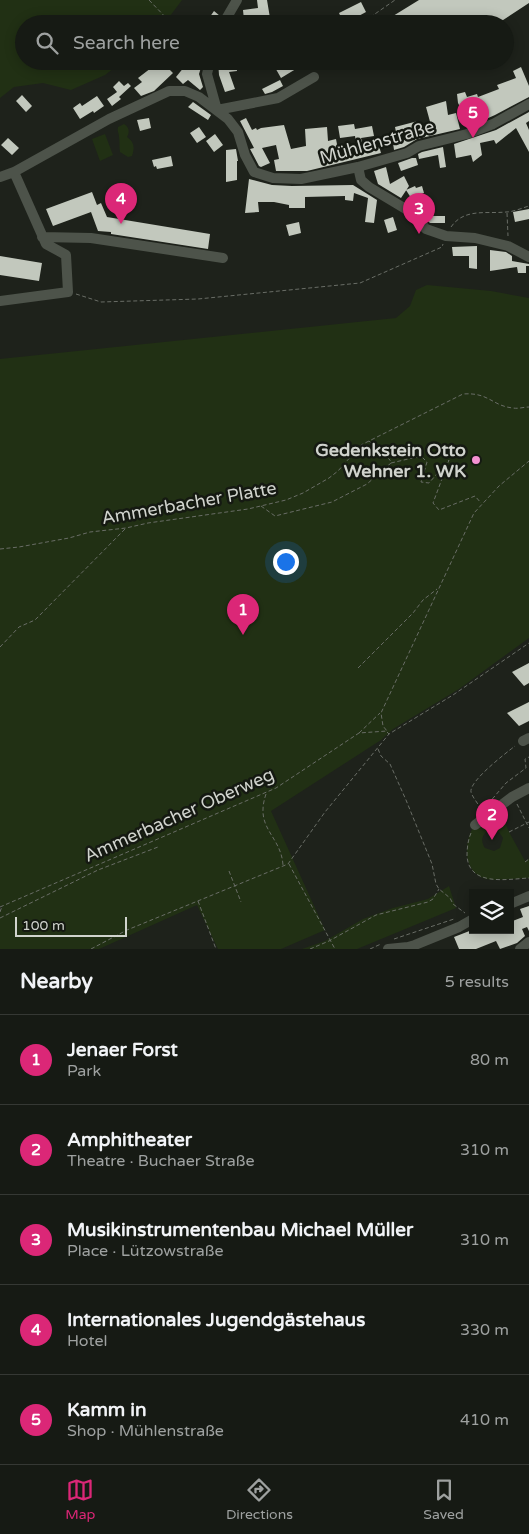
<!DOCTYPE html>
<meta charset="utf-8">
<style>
body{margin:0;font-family:"Varela Round",sans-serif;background:#232722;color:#f1f3f6}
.controls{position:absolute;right:15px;bottom:15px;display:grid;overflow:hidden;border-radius:0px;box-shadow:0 2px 12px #0003}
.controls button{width:45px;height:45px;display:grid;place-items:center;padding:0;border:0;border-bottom:1px solid #353834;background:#161a14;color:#f1f3f6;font:25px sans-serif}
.scale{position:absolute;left:15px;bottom:12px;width:112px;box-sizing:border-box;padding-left:5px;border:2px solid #d0d3cd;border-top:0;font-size:14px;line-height:18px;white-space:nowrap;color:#d0d3cd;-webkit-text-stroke:4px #151912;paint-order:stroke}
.you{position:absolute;left:285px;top:561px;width:18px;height:18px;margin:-12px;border:4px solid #fff;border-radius:50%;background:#1a73e8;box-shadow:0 0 0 8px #1a73e833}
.badge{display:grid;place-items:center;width:32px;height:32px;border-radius:50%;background:#db2777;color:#fff;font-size:16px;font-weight:700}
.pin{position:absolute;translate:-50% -41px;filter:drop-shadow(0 1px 2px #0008)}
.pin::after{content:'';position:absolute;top:26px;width:18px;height:15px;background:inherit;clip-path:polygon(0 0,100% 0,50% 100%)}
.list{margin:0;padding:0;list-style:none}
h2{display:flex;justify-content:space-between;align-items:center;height:65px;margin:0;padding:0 20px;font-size:21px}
h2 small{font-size:16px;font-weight:400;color:#9ea1a0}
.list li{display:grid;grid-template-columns:32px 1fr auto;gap:15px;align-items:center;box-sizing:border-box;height:90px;padding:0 20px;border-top:1px solid #353834}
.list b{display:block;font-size:19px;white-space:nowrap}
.list p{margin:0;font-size:16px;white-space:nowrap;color:#9ea1a0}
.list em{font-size:16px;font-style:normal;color:#9ea1a0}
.icon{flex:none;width:28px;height:28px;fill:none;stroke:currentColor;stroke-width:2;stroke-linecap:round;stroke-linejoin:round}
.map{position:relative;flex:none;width:529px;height:949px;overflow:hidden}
.search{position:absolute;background:#161a14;box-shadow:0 2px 12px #0003;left:15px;right:15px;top:15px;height:55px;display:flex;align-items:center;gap:12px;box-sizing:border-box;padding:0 18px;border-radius:28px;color:#9ea1a0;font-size:19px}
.sheet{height:515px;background:#161a14}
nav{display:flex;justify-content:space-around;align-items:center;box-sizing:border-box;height:70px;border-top:1px solid #353834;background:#161a14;font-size:14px;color:#9ea1a0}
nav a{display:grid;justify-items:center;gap:2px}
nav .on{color:#db2777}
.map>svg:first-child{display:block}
</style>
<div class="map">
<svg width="529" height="949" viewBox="0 0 529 949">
<rect width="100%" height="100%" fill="#1e221b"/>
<path fill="#213014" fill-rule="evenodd" d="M0,0H182L164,24H24V61H123L105,75L71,90L43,83L14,87L0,98Z
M124,124C129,127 130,132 127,137C134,142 135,147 132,156L128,157L120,152C119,147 120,142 119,137C119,133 117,132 118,127Z
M105,134L113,155L100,161L92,139Z
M427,285L491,291L529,298V638L459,689L393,729L381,740L271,811L325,930L281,949H218L197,905L99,949H0V912L2,906L0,907V359L396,318L410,306L416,290Z
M499,807L509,832L525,861L529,859V878C518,878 495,881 486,879C463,873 463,843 474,826C480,819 491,813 499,807ZM489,830L499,832L503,838L500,848L494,851L485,848C480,841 482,834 489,830Z
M449,886L456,908L357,949H302L325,941L363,919L393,908L428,899Z"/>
<path fill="#c2c8bd" d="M257,0H267L271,24H261L260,19L244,20L243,10L258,8Z
M419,0H529V3L497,24H380Z
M361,2L366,12L344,24L339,13Z
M214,11L220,16L216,24H193L200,15L207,21Z
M152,61H155L162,70L166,66L173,73L154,91L141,96L134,88L142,82L138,78L151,68L148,65Z
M189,61H203L199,74L203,87L200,90L188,80L183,84L176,77Z
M218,61H236L237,71L229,72L235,89L225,92L219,75Z
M278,61H309L281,78L273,64Z
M521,67L529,86V97L495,115L470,126L458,103L457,94L465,92L467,97L477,94L478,97L499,89L497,85L516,78L513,71Z
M280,80L283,86L272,92L265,94L262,89Z
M119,81L124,86L128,83L131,86L119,97L121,99L112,106L107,99L117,92L113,87Z
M22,95L32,106L26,112L16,101Z
M97,96L104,106L94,113L93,111L80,119L73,108L80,103L82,106Z
M446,101L448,115L456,113L460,129L417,139L404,147L394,150L393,143L410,138L408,129L396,132L395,127L418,121L421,132L432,129L426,107Z
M193,102L211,115L208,120L188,107Z
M529,112V121L526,123L529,130V152L516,128L496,144L494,140L480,143L482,155L473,162L471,155L456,158L454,144L496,130Z
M149,118L151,128L140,131L137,120Z
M246,118L252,130L256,128L257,130L261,128L284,125L291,149L306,146L305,129L327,127L328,141L336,139L339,155H341V157L358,154L355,136L340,138L338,126L354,124L355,129L372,126L374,136L361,138L364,150L379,146L381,153L307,171H276L274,160L279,159L276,145L262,148L270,163L261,167L259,166L250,149L254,148L240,121Z
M199,127L206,137L197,143L190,133Z
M215,134L223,145L214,152L206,141Z
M8,138L19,148L12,155L1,145Z
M443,147L446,167L440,168L438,155L419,159L418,154L422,152Z
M236,149L238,161H237V180L226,182V150Z
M171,156L173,166L157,169L156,166L154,167L152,160Z
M412,158H416L418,165L401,171L398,163Z
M386,167L390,184L404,176L409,186L401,198L378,184L374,171Z
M249,179L272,185L292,186L353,185L377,200L374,223L365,222L368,198L354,193L353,201L345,200V196L305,197V208H289V205L274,202H258L259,212L245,213Z
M415,186L416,188L422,186L424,193L420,194L424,201L416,206L406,190Z
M92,192L97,205L101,203L107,217L210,234L208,249L111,234V232L98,231L91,212L53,226L46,209Z
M529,209V219L515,222L513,212Z
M425,216H445V223H430L425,218Z
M393,217L397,230L388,233L384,220Z
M299,222L301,233L289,236L286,225Z
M477,246V269L469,268V256H453L452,247Z
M490,250L506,252L512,256V261L529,264V266H526V273H518L517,267L490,271Z
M0,256L42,263L39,281L0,275Z
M529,663V683L524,686L512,672Z
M529,702V721L519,726L507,713Z
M529,906V931L527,927L522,929L525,936L517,943L500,949L496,941L476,949H459L454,937L472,930H510V922L523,917L520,909Z"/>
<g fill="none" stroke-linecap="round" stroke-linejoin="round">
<path stroke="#696d66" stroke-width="1" stroke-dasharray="4 2.5" stroke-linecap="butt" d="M149,0L172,24
M376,24L372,16L395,0
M507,213L508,236
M451,227C464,208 486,214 506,212C513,212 522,208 529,206
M76,294L101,302L198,299L360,283L442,247L443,244
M391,463L421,456L427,462L421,482L429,483L449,460L433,503L439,510L475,496L481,503
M261,506L275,516L332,502L367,484L391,463L390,460L369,441
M0,549L19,547L69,538L90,532L126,528L148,523L248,509L286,500L303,493L329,478L338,471L361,445L463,394C489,392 492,406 513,408C518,409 524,407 529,407
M0,647L19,627L35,620L126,528
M358,668L413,613L423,600L437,589
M387,732L389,734L453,695L529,643
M359,733L380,713
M378,749L381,756L390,764L406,800L432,864L436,884L439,889L450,898L453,904L465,913
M266,794C254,829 281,835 283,865
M488,804L506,783L526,768L525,759L529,757
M517,804L529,828
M480,810C479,803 473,799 471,792C469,781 506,753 515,746
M509,832L529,822
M471,833C468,840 467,848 467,856C469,887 508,879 529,878
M525,862L529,859
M289,864L335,949
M229,871L241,902
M198,901L216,949
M0,907L276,788L359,733L387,731L383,726L381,713L474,513L499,486L529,461
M0,912L2,906
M0,918L98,870L158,847
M394,939L454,919
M91,949L127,930L288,864L325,812L389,734
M310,949L329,941L376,915L428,902L433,899L439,889
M370,949L381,944"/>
<path stroke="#4d534a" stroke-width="10" d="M223,24L237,0
M210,61L207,74L217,110
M217,110L278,98L314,77
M358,167L361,180L369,187L409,211L426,229L446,236L475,238L508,246L529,257
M0,177L14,172L109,119L169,91H185L199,97L228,119L238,132L245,155L254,172L273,178L301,179L358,167L407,153L419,146L467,134L493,124L529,104
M42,237L91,238L223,258
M0,301L68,292L66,255L46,244L14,172
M523,741L529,738
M475,825L512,797L529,788
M510,904L529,896
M388,949L408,947L415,945L459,927L473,919
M520,949L529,942"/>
</g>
<circle fill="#f591d2" stroke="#151912" stroke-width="2" cx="476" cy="460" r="5"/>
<g text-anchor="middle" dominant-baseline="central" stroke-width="5" stroke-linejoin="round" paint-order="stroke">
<g font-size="18" fill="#d0d3cd" stroke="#151912">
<text transform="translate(377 142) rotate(-16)">Mühlenstraße</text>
<text transform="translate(189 503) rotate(-10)">Ammerbacher Platte</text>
<text transform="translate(179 815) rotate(-24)">Ammerbacher Oberweg</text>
</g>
<g font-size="18" font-weight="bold" fill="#d0d3cd" stroke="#151912" text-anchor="end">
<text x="466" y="450">Gedenkstein Otto<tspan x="466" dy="21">Wehner 1. WK</tspan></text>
</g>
</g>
</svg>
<div class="controls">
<button><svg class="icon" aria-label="layers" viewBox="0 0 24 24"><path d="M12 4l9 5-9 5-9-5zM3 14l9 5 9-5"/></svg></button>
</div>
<div class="scale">100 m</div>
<div class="you"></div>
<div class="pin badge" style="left:243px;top:635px">1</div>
<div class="pin badge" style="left:492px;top:840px">2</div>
<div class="pin badge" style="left:419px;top:234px">3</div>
<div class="pin badge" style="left:121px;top:224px">4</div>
<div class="pin badge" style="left:473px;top:138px">5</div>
<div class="search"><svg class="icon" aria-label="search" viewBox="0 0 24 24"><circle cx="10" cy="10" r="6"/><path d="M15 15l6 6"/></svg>Search here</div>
</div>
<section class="sheet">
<h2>Nearby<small>5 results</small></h2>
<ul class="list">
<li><span class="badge">1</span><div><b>Jenaer Forst</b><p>Park</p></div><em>80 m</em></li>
<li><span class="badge">2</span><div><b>Amphitheater</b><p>Theatre · Buchaer Straße</p></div><em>310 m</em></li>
<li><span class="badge">3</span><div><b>Musikinstrumentenbau Michael Müller</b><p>Place · Lützowstraße</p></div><em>310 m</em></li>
<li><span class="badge">4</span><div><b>Internationales Jugendgästehaus</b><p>Hotel</p></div><em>330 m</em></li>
<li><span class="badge">5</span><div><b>Kamm in</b><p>Shop · Mühlenstraße</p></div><em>410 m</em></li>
</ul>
</section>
<nav>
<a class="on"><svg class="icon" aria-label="map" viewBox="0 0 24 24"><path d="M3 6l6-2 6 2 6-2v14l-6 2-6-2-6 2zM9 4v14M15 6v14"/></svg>Map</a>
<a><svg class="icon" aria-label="directions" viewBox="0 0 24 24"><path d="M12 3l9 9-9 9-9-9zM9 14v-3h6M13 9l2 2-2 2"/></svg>Directions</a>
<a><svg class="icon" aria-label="saved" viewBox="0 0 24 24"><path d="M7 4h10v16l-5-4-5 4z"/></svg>Saved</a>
</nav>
